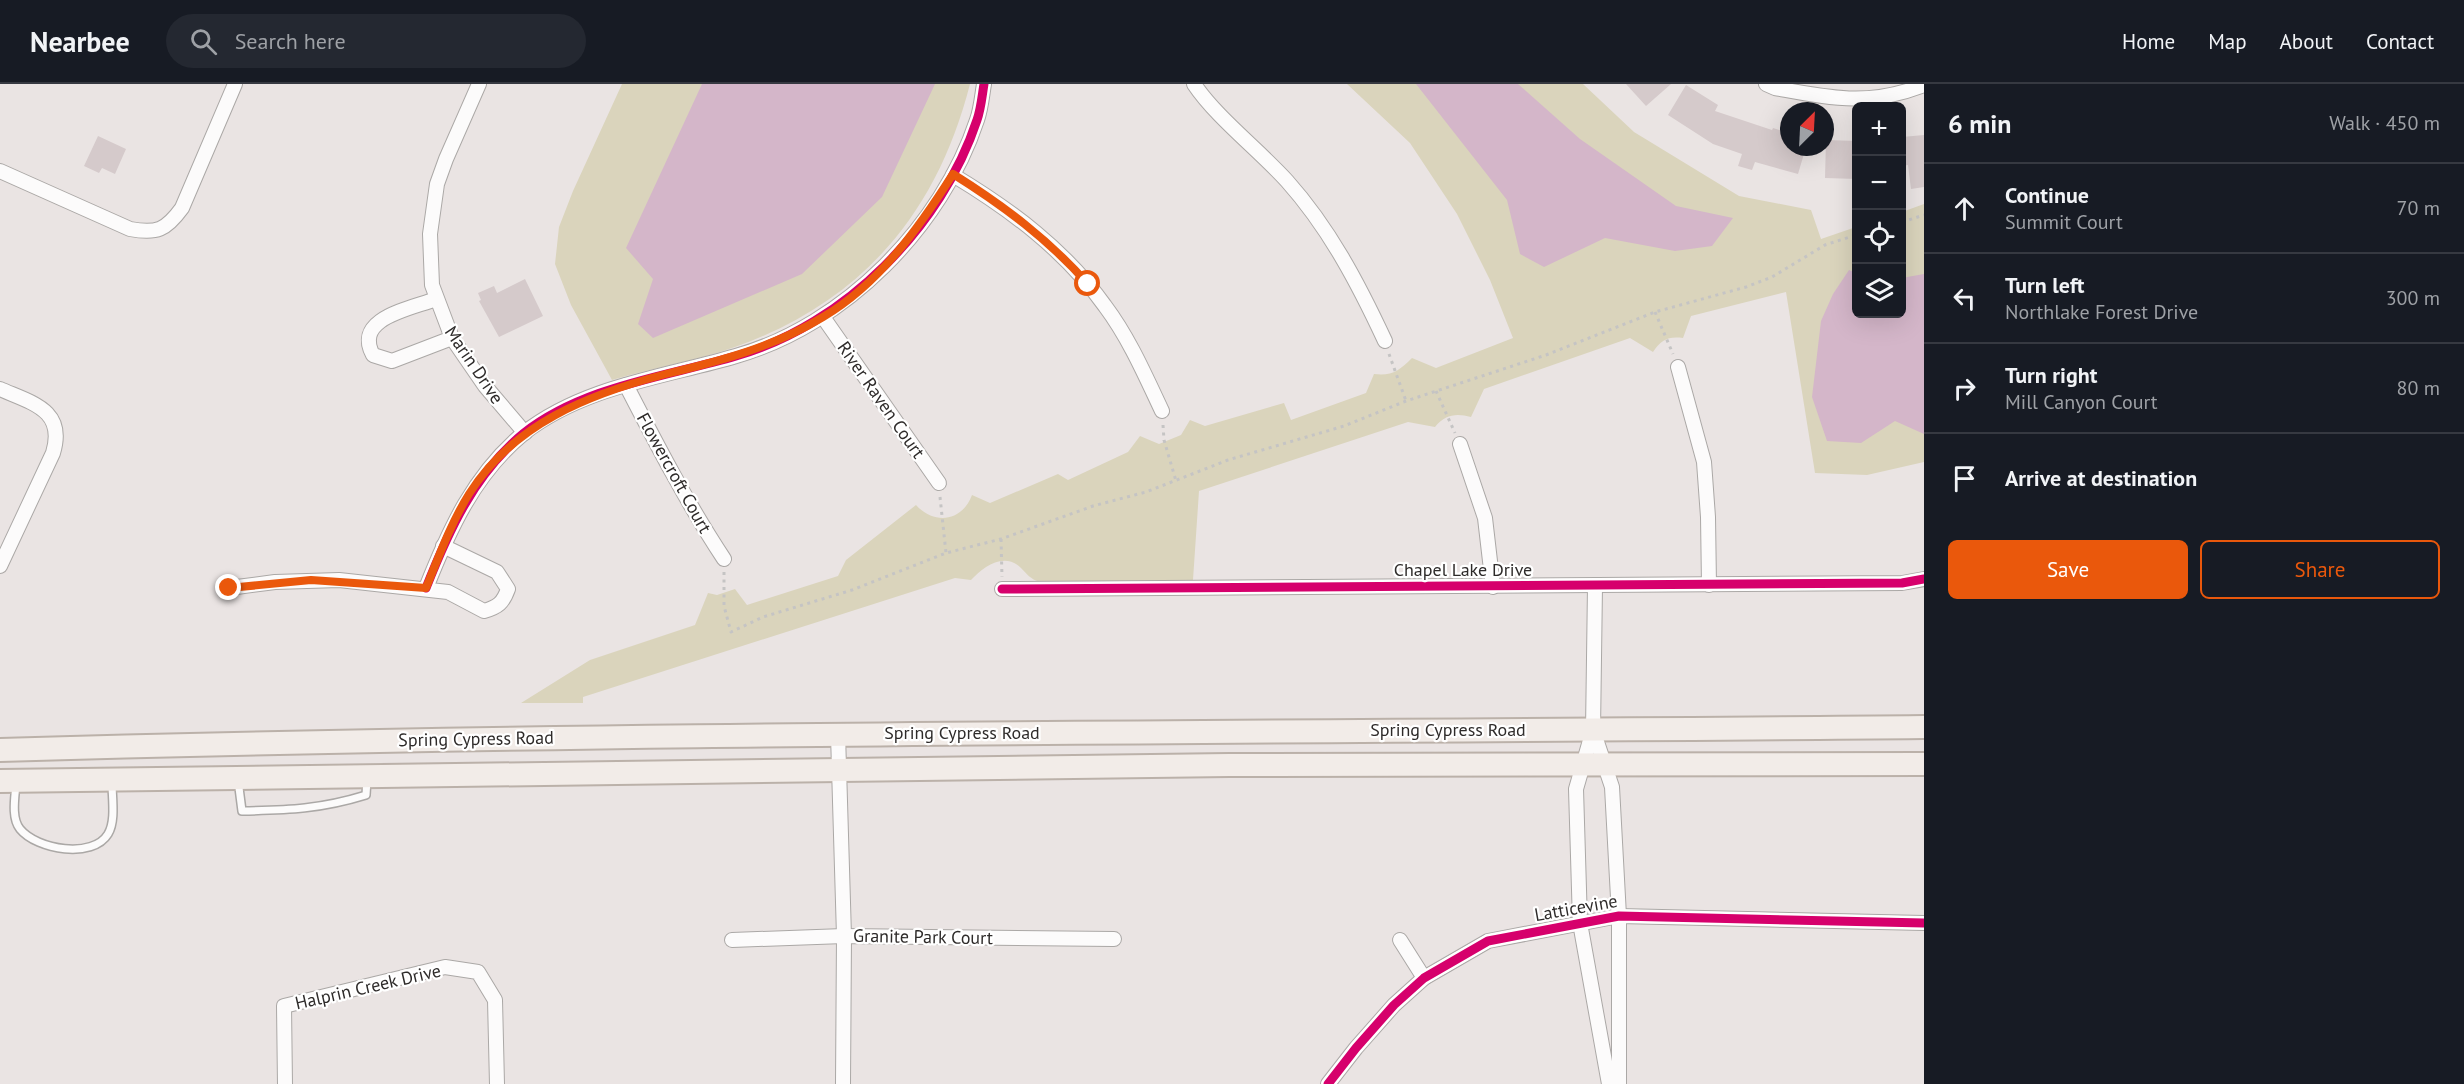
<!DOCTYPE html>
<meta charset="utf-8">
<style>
:root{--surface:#171b24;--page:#242831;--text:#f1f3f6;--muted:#9ea1a6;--line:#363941;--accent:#ea580c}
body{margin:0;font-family:"PT Sans",sans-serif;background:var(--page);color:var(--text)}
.controls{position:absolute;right:18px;top:18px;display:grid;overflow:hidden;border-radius:9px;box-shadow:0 6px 24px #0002}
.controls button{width:54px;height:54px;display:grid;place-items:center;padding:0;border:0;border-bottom:2px solid var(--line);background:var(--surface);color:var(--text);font:30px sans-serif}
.compass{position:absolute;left:1780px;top:18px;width:54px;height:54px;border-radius:50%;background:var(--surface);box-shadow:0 6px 24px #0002;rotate:24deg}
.stop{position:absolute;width:18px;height:18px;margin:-14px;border:4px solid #ea580c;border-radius:50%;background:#fff}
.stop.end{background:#ea580c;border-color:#fff;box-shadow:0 2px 6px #0008}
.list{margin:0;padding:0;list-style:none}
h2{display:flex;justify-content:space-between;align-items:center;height:78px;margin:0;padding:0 24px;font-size:26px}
h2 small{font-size:20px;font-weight:400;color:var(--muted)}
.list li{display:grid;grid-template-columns:39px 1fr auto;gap:18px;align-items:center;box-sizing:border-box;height:90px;padding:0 24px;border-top:2px solid var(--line)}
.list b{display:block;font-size:22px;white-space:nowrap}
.list p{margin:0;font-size:20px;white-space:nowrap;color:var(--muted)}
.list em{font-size:20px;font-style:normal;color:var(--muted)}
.actions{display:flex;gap:12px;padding:18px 24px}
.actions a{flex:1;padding:14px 0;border:2px solid var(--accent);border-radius:9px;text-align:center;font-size:21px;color:var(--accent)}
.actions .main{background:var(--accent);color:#fff}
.icon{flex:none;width:33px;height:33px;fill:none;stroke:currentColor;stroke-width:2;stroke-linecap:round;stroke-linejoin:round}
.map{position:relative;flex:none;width:1924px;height:1000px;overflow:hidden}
header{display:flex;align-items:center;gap:36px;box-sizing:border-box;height:84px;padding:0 30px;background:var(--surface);border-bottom:2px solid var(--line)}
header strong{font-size:28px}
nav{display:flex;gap:33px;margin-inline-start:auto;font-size:21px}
.search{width:420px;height:54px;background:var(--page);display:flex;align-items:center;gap:15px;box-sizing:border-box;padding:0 21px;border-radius:33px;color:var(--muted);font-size:22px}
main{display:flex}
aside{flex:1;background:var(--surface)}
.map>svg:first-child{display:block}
.green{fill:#dad4bc}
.water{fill:#d4b6c9}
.building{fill:#d5cacb}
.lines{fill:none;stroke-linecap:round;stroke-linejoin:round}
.service-casing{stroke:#aba8a6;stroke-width:10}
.minor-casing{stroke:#aba8a6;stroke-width:16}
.primary-casing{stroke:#bbb1a9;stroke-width:26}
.path{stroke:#c5c4c4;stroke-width:3;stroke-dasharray:3 4.5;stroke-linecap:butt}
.service{stroke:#fcfbfb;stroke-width:7}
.minor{stroke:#fcfbfb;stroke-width:14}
.primary{stroke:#f2ece8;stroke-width:22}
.cycleway-casing{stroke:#fff;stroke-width:13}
.cycleway{stroke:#d6006c;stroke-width:9}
.route{stroke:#ea580c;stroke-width:8}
.labels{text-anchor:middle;stroke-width:4.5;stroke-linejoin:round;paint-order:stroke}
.street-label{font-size:18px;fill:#2e2b2a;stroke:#fff}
</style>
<header>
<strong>Nearbee</strong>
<div class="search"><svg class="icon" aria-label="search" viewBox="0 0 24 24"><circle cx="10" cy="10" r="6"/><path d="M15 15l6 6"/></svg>Search here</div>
<nav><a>Home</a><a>Map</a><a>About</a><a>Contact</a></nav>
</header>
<main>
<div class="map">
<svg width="1924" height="1000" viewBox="0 0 1924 1000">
<rect width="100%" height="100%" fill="#eae4e3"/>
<g class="green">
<path d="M 622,0 L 970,0 C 937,129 862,218 735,263 C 695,277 652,284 612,296 L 571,221 L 555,180 L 559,143 L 573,107 Z"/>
<path d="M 1347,0 L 1583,0 L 1634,48 L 1739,112 L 1811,126 L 1821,155 L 1856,143 L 1856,230 L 1902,230 L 1902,128 L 1924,120 L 1924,378 L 1867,391 L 1815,389 L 1786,208 L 1691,232 L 1683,254 C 1668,252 1661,256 1653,268 L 1630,254 L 1484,305 L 1471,333 C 1457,329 1445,330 1435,343 L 1408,338 L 1199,407 L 1193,496 L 1040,498 C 1030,495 1027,490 1021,484 C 1004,467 983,483 971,496 L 955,494 L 583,613 L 583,619 L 521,619 L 590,576 L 695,541 L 708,509 L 717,511 L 735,505 L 747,521 L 838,492 L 846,476 L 916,421 C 934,441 962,438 972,411 L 990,419 L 1058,390 L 1068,396 L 1128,368 L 1140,352 L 1159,360 L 1181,351 L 1190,336 L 1205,342 L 1284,319 L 1291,336 L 1366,309 L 1374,290 C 1392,292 1399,287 1412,274 L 1436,284 L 1513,254 L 1490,196 L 1457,130 L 1410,59 Z"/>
</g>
<g class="water">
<polygon points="702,0 935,0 882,113 802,190 653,254 638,240 653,195 626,164"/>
<polygon points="1416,0 1518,0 1580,55 1676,122 1733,134 1712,162 1675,167 1605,154 1544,183 1520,170 1507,116"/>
<polygon points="1849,186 1856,189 1856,230 1902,230 1902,194 1924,190 1924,350 1895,337 1861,359 1827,357 1812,313 1821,237 1833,210"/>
</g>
<g class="building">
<polygon points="1626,0 1671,0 1646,22"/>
<polygon points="1686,1 1718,21 1715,27 1772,46 1773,44 1789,49 1789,63 1806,63 1798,90 1755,78 1752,86 1738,82 1742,70 1713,60 1668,31"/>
<polygon points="1924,51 1924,103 1911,105 1908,81 1902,82 1902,53"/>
<polygon points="98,52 126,65 115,90 102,84 99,89 84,82"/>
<polygon points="1826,56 1857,57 1857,95 1825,94"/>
<polygon points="525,195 543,232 499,253 479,217 481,216 478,209 494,202 497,209"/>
</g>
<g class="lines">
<g class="service-casing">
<g id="service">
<path d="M 238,696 L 242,727 C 289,726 321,725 366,711 L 367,695"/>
<path d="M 16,700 C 15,713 11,734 20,745 C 37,766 93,775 108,750 C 116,737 112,714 112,699"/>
</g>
</g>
<g class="minor-casing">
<g id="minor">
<polyline points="479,0 446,75 437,100 430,150 432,201 452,254 485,302 525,349"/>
<path d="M 1194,0 C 1216,33 1259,66 1287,97 C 1329,144 1358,199 1385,257"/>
<path d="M 1766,0 L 1775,4 C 1831,14 1869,23 1924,1"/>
<path d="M 0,87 L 130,145 C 157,150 166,146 182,124 L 235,0"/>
<path d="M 953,91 C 1011,126 1065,166 1105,222 C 1129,254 1145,291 1162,327"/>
<path d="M 436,215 C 410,225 353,234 373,271 L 392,277 L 452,254"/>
<polyline points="823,233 939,399"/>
<polyline points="1678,283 1704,378 1708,433 1709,501"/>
<path d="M 626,301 C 657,361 687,419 724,475"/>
<path d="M 0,305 C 32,319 66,326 53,369 L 0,482"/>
<polyline points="1460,360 1485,434 1493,503"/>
<polyline points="1595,502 1593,646 1576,705 1580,839 1609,1000"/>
<path d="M 229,504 L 275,498 L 339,496 L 448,508 L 484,527 C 498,523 503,519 508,505 L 497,488 L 443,462"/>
<path d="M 426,504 C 449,446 474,390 524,349 C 584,302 665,293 736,272 C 845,241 942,142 977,36 C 981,25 982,12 984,0"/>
<polyline points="1002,505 1902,499 1924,495"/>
<polyline points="1593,646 1612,703 1619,832 1619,1000"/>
<polyline points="838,650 844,852 843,1000"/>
<polyline points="732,856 844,852 1114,855"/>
<polyline points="1400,856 1424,894"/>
<polyline points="285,1000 284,922 445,883 478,888 495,916 497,1000"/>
<polyline points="1328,1000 1356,964 1394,921 1424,894 1488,857 1619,832 1924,839"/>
</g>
</g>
<g class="primary-casing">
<g id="primary">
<path d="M 0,666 C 641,647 1283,649 1924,643"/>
<polyline points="0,697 1229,681 1924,680"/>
</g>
</g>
<g class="path">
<polyline points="1902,138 1924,131"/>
<polyline points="1655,228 1673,270"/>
<polyline points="1389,270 1406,317"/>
<polyline points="1436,307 1455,349"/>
<polyline points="1163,341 1164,356 1176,397"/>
<polyline points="940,413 946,469"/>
<polyline points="1001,455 1002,493"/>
<polyline points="724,488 724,522 731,548 763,533 852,506 946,469 1001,455 1093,422 1146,408 1228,376 1344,342 1406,317 1546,271 1655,228 1746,203 1772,193 1825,161 1856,151"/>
</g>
<use href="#service" class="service"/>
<use href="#minor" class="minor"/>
<use href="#primary" class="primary"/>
<g class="cycleway-casing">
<g id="cycleway">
<path d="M 426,504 C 449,446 474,390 524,349 C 584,302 665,293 736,272 C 845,241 942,142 977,36 C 981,25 982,12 984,0"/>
<polyline points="1002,505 1902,499 1924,495"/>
<polyline points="1328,1000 1356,964 1394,921 1424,894 1488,857 1619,832 1924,839"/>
</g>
</g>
<use href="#cycleway" class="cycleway"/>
</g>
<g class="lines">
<path class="route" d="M 229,504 L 311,496 L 426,504 C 439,472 451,439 469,410 C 513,340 589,310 666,290 C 720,277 774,263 823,233 C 879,200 919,144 953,90 C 1004,122 1048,155 1088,200"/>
</g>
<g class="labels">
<g class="street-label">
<text transform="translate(474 281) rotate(56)" y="6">Marin Drive</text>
<text transform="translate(881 316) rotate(55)" y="6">River Raven Court</text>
<text transform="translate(674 389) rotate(61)" y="6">Flowercroft Court</text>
<text x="1463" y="492">Chapel Lake Drive</text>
<text x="1448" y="652">Spring Cypress Road</text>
<text x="962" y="655">Spring Cypress Road</text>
<text transform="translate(476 655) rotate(-1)" y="6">Spring Cypress Road</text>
<text transform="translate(1576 824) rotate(-10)" y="6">Latticevine</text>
<text transform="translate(923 853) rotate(1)" y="6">Granite Park Court</text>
<text transform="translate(368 903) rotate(-13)" y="6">Halprin Creek Drive</text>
</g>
</g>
</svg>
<div class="controls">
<button>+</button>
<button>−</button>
<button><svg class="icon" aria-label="locate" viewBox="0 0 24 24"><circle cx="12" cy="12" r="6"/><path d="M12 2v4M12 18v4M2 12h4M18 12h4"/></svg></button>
<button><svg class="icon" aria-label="layers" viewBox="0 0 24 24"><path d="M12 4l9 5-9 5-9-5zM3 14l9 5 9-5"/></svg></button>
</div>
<svg class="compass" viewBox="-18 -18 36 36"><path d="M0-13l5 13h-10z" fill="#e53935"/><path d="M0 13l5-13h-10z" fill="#9ea1a6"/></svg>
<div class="stop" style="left:1088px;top:200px"></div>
<div class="stop end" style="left:229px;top:504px"></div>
</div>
<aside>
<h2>6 min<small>Walk · 450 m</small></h2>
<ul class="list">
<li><svg class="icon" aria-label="ahead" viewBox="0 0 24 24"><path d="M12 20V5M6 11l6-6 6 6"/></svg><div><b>Continue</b><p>Summit Court</p></div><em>70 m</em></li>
<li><svg class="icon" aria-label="left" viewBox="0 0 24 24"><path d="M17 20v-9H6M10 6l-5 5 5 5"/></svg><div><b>Turn left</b><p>Northlake Forest Drive</p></div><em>300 m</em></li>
<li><svg class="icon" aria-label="right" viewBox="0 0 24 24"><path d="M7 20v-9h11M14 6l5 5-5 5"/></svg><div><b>Turn right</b><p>Mill Canyon Court</p></div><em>80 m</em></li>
<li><svg class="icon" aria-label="arrive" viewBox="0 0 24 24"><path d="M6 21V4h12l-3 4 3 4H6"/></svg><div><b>Arrive at destination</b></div></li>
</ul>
<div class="actions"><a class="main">Save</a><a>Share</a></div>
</aside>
</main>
